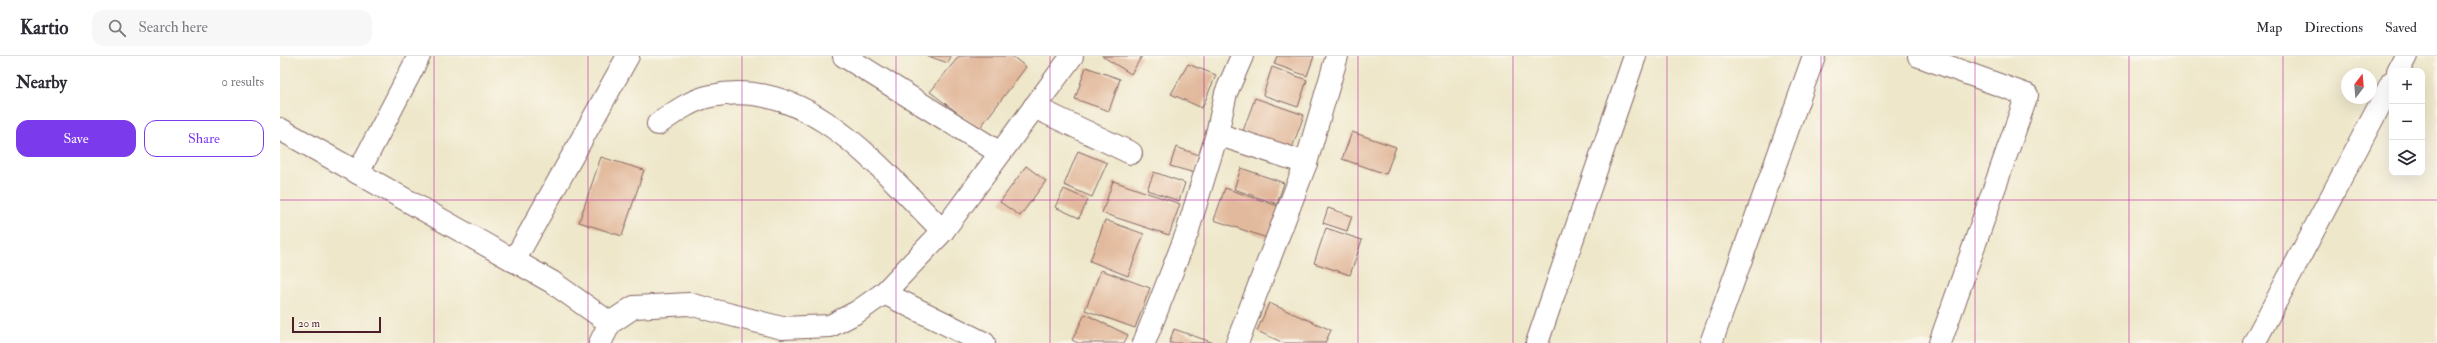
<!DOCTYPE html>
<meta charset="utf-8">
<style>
:root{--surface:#fff;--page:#f7f7f7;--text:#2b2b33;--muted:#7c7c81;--line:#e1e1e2;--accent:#7c3aed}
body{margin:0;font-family:"IM FELL Double Pica",serif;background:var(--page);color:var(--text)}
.controls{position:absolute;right:12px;top:12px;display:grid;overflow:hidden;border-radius:8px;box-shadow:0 4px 16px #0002}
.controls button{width:36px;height:36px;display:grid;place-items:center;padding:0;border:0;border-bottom:1px solid var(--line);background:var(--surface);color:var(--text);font:20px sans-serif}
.compass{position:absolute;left:2061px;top:12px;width:36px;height:36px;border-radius:50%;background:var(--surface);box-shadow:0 4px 16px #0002;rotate:16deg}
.scale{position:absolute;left:12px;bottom:10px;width:89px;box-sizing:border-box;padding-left:4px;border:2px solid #4a1f2b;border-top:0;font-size:11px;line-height:14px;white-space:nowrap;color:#4a1f2b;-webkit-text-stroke:3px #fbf7ec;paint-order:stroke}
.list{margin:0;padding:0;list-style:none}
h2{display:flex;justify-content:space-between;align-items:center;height:52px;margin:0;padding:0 16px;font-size:17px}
h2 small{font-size:13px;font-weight:400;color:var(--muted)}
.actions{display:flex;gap:8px;padding:12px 16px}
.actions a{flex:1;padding:9px 0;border:1px solid var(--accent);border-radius:12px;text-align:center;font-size:14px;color:var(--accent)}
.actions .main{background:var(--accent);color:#fff}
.icon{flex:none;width:22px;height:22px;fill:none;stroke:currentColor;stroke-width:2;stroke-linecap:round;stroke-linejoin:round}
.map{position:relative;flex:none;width:2157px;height:287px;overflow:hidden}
header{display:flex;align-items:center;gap:24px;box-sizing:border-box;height:56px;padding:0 20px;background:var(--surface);border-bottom:1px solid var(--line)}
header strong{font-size:19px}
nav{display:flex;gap:22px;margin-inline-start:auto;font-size:14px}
.search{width:280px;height:36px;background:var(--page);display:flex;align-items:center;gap:10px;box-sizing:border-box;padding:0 14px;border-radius:12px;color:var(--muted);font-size:15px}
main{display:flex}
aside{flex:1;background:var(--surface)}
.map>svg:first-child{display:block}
.building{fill:#e2b99c}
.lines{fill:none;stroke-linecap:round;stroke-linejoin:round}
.minor-casing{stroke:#836563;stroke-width:24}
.tertiary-casing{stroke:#836563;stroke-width:24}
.minor{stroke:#fff;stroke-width:22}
.tertiary{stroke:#fff;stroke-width:22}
.grid{fill:none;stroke:#b5179e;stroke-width:1;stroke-opacity:0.55}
</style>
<header>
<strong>Kartio</strong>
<div class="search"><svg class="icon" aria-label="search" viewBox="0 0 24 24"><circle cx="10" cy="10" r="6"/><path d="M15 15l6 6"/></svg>Search here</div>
<nav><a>Map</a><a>Directions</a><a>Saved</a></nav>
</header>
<main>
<aside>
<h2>Nearby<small>0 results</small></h2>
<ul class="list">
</ul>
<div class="actions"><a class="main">Save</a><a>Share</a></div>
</aside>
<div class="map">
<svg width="2157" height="287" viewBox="0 0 2157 287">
<rect width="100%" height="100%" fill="#fbf7ec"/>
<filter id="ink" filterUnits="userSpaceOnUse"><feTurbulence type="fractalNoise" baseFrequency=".025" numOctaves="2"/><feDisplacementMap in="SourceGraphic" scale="8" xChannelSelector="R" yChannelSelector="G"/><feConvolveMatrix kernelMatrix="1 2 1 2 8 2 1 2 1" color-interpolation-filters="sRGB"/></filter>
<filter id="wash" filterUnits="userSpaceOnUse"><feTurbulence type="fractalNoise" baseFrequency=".012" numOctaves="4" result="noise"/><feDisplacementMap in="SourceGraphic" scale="16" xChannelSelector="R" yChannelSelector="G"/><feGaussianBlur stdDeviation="0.9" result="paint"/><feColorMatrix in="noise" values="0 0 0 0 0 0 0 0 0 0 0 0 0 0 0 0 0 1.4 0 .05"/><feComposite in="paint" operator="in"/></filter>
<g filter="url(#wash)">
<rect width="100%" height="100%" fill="#eee7ca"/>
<g id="blocks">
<g class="building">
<polygon points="648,0 671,0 668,7"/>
<polygon points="679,0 732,0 746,11 699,73 650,36"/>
<polygon points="822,0 862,0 851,18"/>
<polygon points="997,0 1034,0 1027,20 994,8"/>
<polygon points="908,8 936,19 922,52 891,38"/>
<polygon points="806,11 840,23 829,55 795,43"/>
<polygon points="992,11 1027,24 1018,51 983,39"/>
<polygon points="975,42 1024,59 1012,92 963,75"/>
<polygon points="1072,76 1116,91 1106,118 1062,103"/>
<polygon points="896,91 919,99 915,117 890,110"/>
<polygon points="798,95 827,107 812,141 784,129"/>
<polygon points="321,101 364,114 342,180 299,166"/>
<polygon points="746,110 766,125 740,160 720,146"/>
<polygon points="961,112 1004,127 997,148 954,133"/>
<polygon points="874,116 905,127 899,145 867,134"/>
<polygon points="833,125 900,148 889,179 822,157"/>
<polygon points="945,132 1004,152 993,184 934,164"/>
<polygon points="784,133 808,144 799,162 775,151"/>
<polygon points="1048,152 1072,160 1067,175 1043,167"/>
<polygon points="825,164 864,178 848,220 810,205"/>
<polygon points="1046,172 1082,184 1070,219 1034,207"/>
<polygon points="821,214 870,232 855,272 805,254"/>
<polygon points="989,247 1051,274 1045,287 1004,287 977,275"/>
<polygon points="805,258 848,279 844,287 798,287 792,284"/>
<polygon points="894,273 934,287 889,287"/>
</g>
</g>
</g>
<g filter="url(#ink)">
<use href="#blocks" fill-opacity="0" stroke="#836563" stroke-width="1"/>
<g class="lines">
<g class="minor-casing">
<g id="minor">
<polyline points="564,0 720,97"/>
<polyline points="1639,0 1747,39 1660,287"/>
<polyline points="2118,15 2126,0"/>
<polyline points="754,51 851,97"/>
<path d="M 378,68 C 395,56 411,44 431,40 C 529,19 602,115 663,175"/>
<polyline points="0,73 272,226 330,267"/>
<polyline points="937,78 1026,107"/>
<polyline points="78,117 139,0"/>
<polyline points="234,205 348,0"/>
<polyline points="604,237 704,287"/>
<polyline points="864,287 907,177 937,78 946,37 962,0"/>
<polyline points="957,287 1026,107 1057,0"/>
<polyline points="1257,287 1355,0"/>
<polyline points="1431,287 1534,0"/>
<polyline points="1974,287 2112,26"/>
</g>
</g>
<g class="tertiary-casing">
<polyline id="tertiary" points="320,287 330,267 354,251 409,248 502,272 550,270 577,256 604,237 663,175 792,0"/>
</g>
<use href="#minor" class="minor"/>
<use href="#tertiary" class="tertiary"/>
</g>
</g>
<path class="grid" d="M 154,0 L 154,287M 308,0 L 308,287M 462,0 L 462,287M 616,0 L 616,287M 770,0 L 770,287M 924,0 L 924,287M 1078,0 L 1078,287M 1233,0 L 1233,287M 1387,0 L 1387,287M 1541,0 L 1541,287M 1695,0 L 1695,287M 1849,0 L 1849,287M 2003,0 L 2003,287M 0,144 L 2157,144"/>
</svg>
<div class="controls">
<button>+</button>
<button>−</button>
<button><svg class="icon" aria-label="layers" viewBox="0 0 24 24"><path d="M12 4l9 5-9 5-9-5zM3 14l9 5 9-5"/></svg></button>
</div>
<svg class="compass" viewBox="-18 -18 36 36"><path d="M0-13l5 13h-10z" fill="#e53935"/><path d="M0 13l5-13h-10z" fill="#7c7c81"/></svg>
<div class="scale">20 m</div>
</div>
</main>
